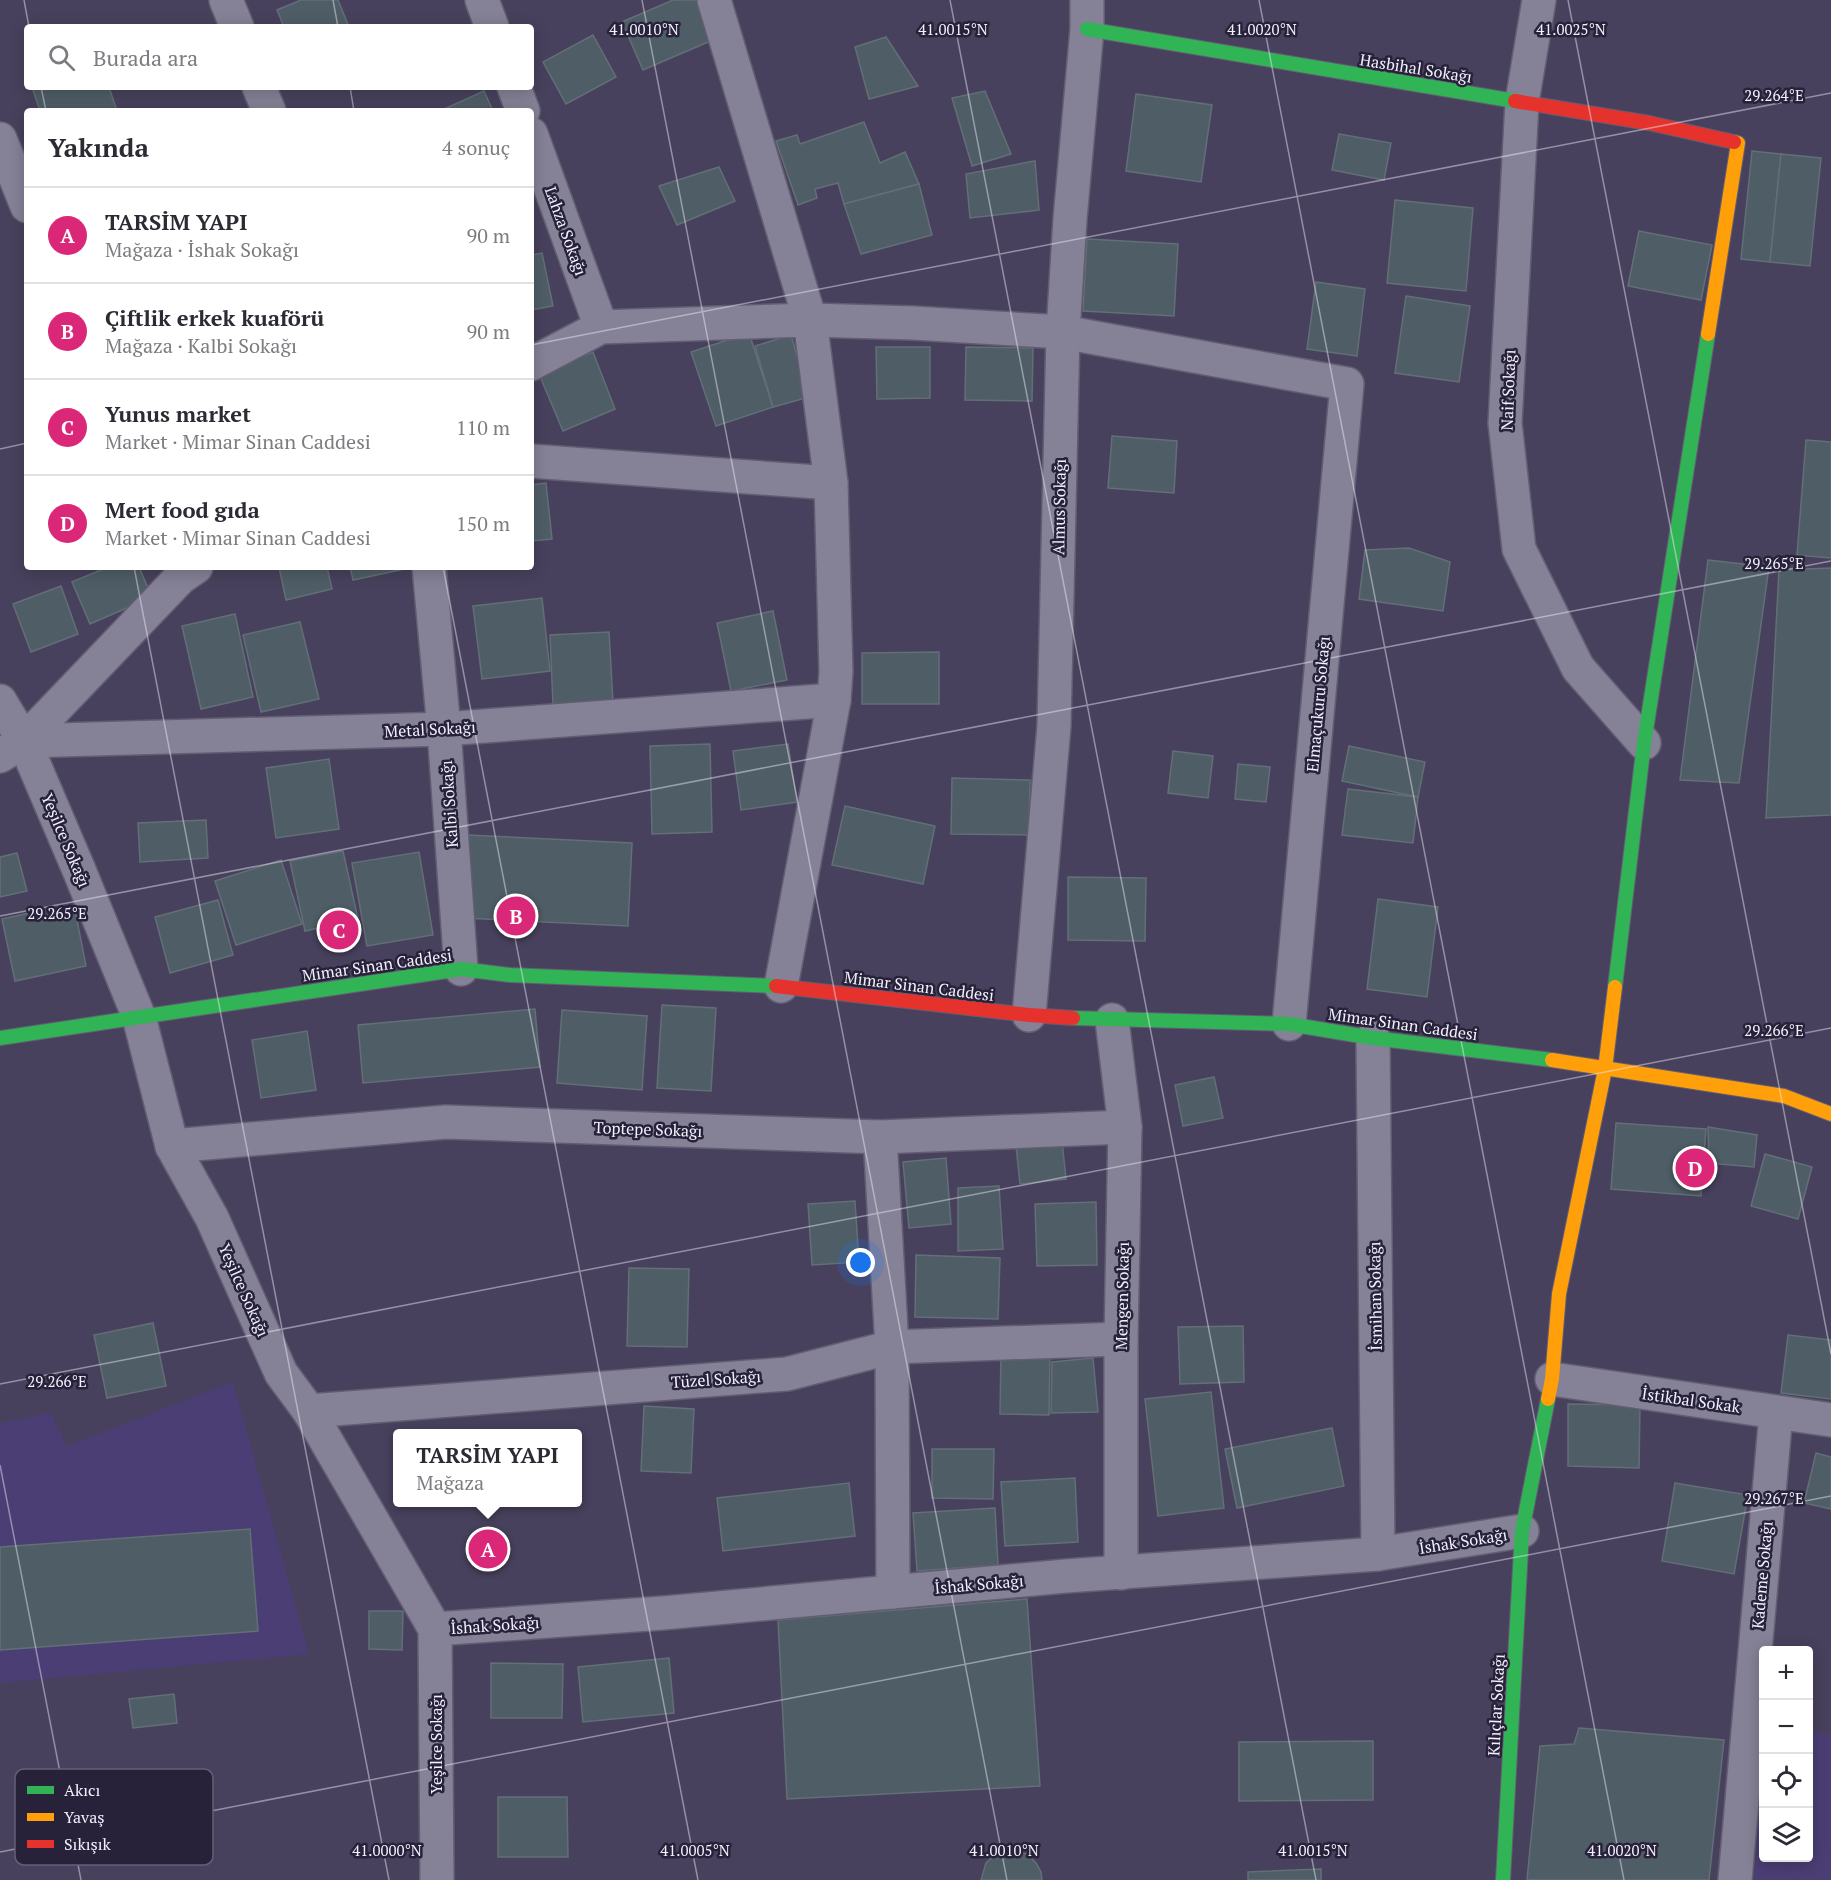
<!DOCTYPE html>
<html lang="tr">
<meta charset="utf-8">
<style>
:root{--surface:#fff;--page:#f7f7f7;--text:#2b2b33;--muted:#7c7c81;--line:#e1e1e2;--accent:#db2777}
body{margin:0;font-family:"PT Serif",serif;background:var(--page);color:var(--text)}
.controls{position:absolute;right:18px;bottom:18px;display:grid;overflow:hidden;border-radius:6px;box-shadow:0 3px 15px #0003}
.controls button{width:54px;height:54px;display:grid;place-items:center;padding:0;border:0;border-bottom:2px solid var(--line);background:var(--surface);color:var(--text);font:30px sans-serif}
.you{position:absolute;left:861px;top:1263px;width:21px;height:21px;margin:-15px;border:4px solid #fff;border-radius:50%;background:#1a73e8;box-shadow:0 0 0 9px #1a73e833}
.badge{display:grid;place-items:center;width:39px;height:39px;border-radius:50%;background:var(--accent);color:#fff;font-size:20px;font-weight:700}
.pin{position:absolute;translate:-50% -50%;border:3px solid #fff;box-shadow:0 2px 6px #0006}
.popup{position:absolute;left:393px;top:1429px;width:189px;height:78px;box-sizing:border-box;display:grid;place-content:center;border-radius:6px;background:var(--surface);filter:drop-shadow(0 2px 4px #0005);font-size:20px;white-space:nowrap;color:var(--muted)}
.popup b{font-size:22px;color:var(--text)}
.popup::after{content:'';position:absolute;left:50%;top:100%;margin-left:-12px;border:12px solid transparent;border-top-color:var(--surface)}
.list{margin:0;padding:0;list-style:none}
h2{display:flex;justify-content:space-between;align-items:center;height:78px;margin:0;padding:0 24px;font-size:26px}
h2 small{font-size:20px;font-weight:400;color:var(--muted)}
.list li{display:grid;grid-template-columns:39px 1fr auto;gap:18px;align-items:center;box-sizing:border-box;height:96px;padding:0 24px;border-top:2px solid var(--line)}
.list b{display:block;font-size:22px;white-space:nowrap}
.list p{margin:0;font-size:20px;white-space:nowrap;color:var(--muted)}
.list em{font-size:20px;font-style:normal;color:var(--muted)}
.icon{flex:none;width:33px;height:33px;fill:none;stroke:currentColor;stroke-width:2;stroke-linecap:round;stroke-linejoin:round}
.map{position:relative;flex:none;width:1831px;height:1880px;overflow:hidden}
.search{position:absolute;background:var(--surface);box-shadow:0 3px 15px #0003;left:24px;top:24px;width:510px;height:66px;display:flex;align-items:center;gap:15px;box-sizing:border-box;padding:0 21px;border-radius:6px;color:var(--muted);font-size:22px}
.panel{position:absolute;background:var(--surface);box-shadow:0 3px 15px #0003;left:24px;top:108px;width:510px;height:462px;border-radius:6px}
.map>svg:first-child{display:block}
.built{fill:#4b3e74}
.building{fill:#4f5d66;stroke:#626f77;stroke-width:1.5}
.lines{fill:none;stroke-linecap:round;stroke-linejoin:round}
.street-casing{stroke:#635d72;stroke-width:36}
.fast-casing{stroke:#635d72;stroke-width:16}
.slow-casing{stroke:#635d72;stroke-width:16}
.jam-casing{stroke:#635d72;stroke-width:16}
.street{stroke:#858196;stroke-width:33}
.fast{stroke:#30b455;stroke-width:14}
.slow{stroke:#ff9f0a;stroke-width:14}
.jam{stroke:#e5322d;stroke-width:14}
.ticks{fill:none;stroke:#f2f0fd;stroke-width:1.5;stroke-opacity:0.45}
.labels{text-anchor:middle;stroke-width:5;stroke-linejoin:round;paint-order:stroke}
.street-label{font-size:16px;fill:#f2f0fd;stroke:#272239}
.key{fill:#272239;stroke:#646074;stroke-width:1.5}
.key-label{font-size:16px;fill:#f2f0fd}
.ticks-label{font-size:15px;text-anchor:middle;fill:#f2f0fd;stroke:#272239;stroke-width:5;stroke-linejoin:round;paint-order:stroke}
</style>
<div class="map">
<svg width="1831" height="1880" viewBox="0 0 1831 1880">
<rect width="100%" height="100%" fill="#48415d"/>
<g class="built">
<polygon points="233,1382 309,1654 0,1683 0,1423 51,1413 67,1446"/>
<polygon points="1809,1732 1831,1735 1831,1880 1754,1880 1763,1749 1764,1858 1808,1858"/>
</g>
<g class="building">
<polygon points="301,0 338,0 349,27 284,27 277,10"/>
<polygon points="673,0 706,0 722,36 643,70 622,22"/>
<polygon points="593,35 616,77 566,104 543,62"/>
<polygon points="886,37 918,86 869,99 855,47"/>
<polygon points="32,87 109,87 117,111 40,111"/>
<polygon points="484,91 493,111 440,111"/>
<polygon points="985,91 1011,154 972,166 952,98"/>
<polygon points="1136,94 1212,105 1201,182 1126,171"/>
<polygon points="864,122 880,163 905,152 919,184 844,204 838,183 815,189 817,198 798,205 776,141 797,135 800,144"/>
<polygon points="1339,134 1391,143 1384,180 1332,170"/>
<polygon points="1752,151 1781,154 1770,262 1741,259"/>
<polygon points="1781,154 1821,158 1810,266 1770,262"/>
<polygon points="1035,161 1039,210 970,218 966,174"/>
<polygon points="719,167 735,201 677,225 659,186"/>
<polygon points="919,184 932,235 861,254 844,204"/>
<polygon points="1395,200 1473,208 1466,291 1387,283"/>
<polygon points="1639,231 1712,245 1701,300 1628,286"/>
<polygon points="1087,239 1178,244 1174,316 1083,311"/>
<polygon points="542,253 553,306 531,310 531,255"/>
<polygon points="1316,282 1365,289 1357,356 1307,349"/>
<polygon points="1406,296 1470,306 1459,382 1395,373"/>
<polygon points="749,333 773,407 716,426 691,352"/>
<polygon points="791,335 809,397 773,407 755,346"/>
<polygon points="876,347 930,347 930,398 877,399"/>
<polygon points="966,347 1033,348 1032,401 965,400"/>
<polygon points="593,352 615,409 563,431 539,374"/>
<polygon points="1112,436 1177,441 1174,493 1108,488"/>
<polygon points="1806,440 1831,442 1831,558 1797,555"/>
<polygon points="546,483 552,539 531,541 531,485"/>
<polygon points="1409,548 1450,562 1443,611 1359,599 1365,550"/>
<polygon points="1708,560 1769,567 1739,783 1680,780"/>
<polygon points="108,567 139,567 152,597 90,624 72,582"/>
<polygon points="279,567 327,567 332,589 286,600"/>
<polygon points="350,567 414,567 353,580"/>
<polygon points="1831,568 1831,815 1766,818 1779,570"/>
<polygon points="61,586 78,634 31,652 13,604"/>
<polygon points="542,598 550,671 482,679 473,606"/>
<polygon points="773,611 787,680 731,691 717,623"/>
<polygon points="235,614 253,697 201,709 182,626"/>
<polygon points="300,622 319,699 261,712 243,635"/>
<polygon points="609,632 613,702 553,705 550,635"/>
<polygon points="939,652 939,704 862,704 862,653"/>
<polygon points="710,744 712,832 652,834 650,746"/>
<polygon points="788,744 797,802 741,810 733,751"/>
<polygon points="1349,746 1425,762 1418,797 1342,781"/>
<polygon points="1173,751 1213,756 1208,798 1168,793"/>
<polygon points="329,759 339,829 276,838 266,768"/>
<polygon points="1238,764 1270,767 1266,802 1235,799"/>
<polygon points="952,778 1030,780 1029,835 951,834"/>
<polygon points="1348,789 1418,797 1413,843 1342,835"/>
<polygon points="845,806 935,826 923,884 832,865"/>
<polygon points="206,820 208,858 140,862 138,823"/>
<polygon points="468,835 632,843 628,926 464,918"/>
<polygon points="343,851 358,919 305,931 290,861"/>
<polygon points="419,852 433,935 367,946 352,863"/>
<polygon points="17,853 27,891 0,897 0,857"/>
<polygon points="281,860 302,924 236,945 215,881"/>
<polygon points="1068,877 1146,878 1145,941 1068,940"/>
<polygon points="1378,899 1438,907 1427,997 1367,989"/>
<polygon points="218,900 233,955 170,973 155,917"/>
<polygon points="43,910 45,916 75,910 86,966 15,981 2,919"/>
<polygon points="662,1005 716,1008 711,1091 657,1088"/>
<polygon points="535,1009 540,1067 363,1083 358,1025"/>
<polygon points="562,1010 647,1016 642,1090 557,1083"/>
<polygon points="307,1031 316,1090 261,1098 252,1040"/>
<polygon points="1214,1077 1223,1118 1183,1126 1175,1085"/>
<polygon points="1616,1123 1706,1129 1701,1196 1611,1189"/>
<polygon points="1708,1127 1757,1135 1754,1167 1709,1163"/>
<polygon points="1062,1141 1066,1179 1020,1184 1016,1146"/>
<polygon points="1765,1154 1812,1167 1798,1219 1751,1206"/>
<polygon points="946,1158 951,1224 909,1228 903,1162"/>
<polygon points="999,1186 1003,1249 958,1251 958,1188"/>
<polygon points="855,1201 859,1262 812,1265 808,1204"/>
<polygon points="1096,1202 1097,1265 1037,1266 1035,1204"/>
<polygon points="916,1255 1000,1258 998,1319 915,1317"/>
<polygon points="629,1268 689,1269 687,1347 627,1346"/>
<polygon points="153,1323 166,1386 107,1398 94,1335"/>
<polygon points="1243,1326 1244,1382 1180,1384 1178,1327"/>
<polygon points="1788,1335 1831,1340 1831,1399 1781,1393"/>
<polygon points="1001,1353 1050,1353 1049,1415 1000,1414"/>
<polygon points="1093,1358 1098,1412 1051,1413 1052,1362"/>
<polygon points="1211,1392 1224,1508 1158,1516 1145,1399"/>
<polygon points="1568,1404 1640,1405 1639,1468 1568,1466"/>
<polygon points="644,1406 694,1409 691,1473 641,1471"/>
<polygon points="1332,1428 1344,1486 1237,1508 1225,1449"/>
<polygon points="932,1449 994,1449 993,1499 932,1498"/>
<polygon points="1816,1453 1831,1457 1831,1509 1804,1503"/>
<polygon points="1075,1478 1078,1542 1005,1546 1001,1482"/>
<polygon points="849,1483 855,1536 723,1551 717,1498"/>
<polygon points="1675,1483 1748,1495 1734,1574 1662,1561"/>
<polygon points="995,1508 998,1565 917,1571 913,1513"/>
<polygon points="250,1529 258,1631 0,1650 0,1547"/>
<polygon points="1027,1599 1040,1786 787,1799 778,1620"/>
<polygon points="369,1611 403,1611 402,1650 369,1649"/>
<polygon points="669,1658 674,1713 583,1722 578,1667"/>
<polygon points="491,1663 563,1664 562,1718 491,1718"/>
<polygon points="174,1694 177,1723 133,1728 129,1699"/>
<polygon points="1579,1728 1724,1740 1709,1880 1527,1880 1540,1746 1574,1744"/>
<polygon points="1373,1741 1373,1800 1239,1801 1239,1742"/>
<polygon points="498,1797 567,1797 568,1857 498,1857"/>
<polygon points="1007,1851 1018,1851 1028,1855 1036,1863 1041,1872 1042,1880 981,1880 986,1863 996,1854"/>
<polygon points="1321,1869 1321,1880 1248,1880 1248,1872"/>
</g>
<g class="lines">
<g class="street-casing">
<g id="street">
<polyline points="226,0 237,27"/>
<polyline points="482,0 492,27"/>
<polyline points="714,0 810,320 831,483 836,672 834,700 781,986"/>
<polyline points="1539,0 1522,102 1505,423 1519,549 1578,668 1644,743"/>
<polyline points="259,87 269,111"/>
<polyline points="514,87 523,111"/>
<polyline points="531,134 601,327"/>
<polyline points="0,139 27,206"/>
<polyline points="531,364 601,327 810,320 913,323 1063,332 1347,384 1289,1024"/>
<polyline points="531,461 831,483"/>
<polyline points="429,567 444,729 461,969"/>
<polyline points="0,701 24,741 79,870 139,1017 172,1146 212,1218 281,1373 309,1411 435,1629 437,1880"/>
<polyline points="24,741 444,729 834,700"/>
<polyline points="0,756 24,741 180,578 196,567"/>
<polyline points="1029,1015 1054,726 1063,332 1070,219 1087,29 1087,0"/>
<polyline points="1112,1020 1125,1127 1121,1339 1121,1573"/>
<polyline points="1373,1038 1378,1554"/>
<polyline points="880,1137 892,1347 893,1592"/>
<polyline points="172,1146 446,1122 880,1137 1125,1127"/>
<polyline points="1552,1379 1831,1420"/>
<polyline points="309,1411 787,1374 892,1347 1121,1339"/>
<polyline points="435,1629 663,1613 1066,1576 1378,1554 1522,1531"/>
<polyline points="1735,1880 1776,1413"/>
</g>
</g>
<g class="fast-casing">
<g id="fast">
<polyline points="1087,29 1515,101"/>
<polyline points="1615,987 1644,743 1708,334"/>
<polyline points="1073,1018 1289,1024 1373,1038 1552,1060"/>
<polyline points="0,1038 461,969 510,975 776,986"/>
<polyline points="1503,1880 1522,1531 1548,1399"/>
</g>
</g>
<g class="slow-casing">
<g id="slow">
<polyline points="1708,334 1738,143 1734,142"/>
<polyline points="1552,1060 1784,1096 1831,1114"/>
<polyline points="1548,1399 1552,1379 1559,1294 1605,1069 1615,987"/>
</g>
</g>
<g class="jam-casing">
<g id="jam">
<polyline points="1515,101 1649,123 1734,142"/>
<polyline points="776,986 1029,1015 1073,1018"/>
</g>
</g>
<use href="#street" class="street"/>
<use href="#fast" class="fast"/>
<use href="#slow" class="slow"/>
<use href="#jam" class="jam"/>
</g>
<path class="ticks" d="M 24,0 L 29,27M 333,0 L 338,27M 642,0 L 1007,1880M 950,0 L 1316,1880M 1259,0 L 1624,1880M 1568,0 L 1831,1354M 41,87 L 46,111M 350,87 L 354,111M 531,345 L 1831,93M 0,449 L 27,443M 134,567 L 389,1880M 443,567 L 698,1880M 0,916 L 1831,561M 0,1384 L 1831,1028M 0,1465 L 81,1880M 0,1852 L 1831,1496"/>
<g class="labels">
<g class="street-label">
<text transform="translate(1416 68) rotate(9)" y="6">Hasbihal Sokağı</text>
<text transform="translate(566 231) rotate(70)" y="6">Lahza Sokağı</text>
<text transform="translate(1508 390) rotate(-88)" y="6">Naif Sokağı</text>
<text transform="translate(1059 507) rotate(-89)" y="6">Almus Sokağı</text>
<text transform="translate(1318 704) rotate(-85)" y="6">Elmaçukuru Sokağı</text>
<text transform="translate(430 729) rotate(-3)" y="6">Metal Sokağı</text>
<text transform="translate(449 804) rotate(-94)" y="6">Kalbi Sokağı</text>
<text transform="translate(66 840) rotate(67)" y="6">Yeşilce Sokağı</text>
<text transform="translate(377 965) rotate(-8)" y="6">Mimar Sinan Caddesi</text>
<text transform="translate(919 986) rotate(7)" y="6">Mimar Sinan Caddesi</text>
<text transform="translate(1403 1024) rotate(8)" y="6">Mimar Sinan Caddesi</text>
<text transform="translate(648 1129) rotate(2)" y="6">Toptepe Sokağı</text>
<text transform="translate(244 1290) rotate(66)" y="6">Yeşilce Sokağı</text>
<text transform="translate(1122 1296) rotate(-89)" y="6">Mengen Sokağı</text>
<text transform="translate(1375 1296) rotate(-91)" y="6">İsmihan Sokağı</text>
<text transform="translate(716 1379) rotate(-4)" y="6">Tüzel Sokağı</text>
<text transform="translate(1691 1400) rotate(8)" y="6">İstikbal Sokak</text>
<text transform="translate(1463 1541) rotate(-9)" y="6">İshak Sokağı</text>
<text transform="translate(1762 1575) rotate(-85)" y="6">Kademe Sokağı</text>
<text transform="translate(979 1584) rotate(-5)" y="6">İshak Sokağı</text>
<text transform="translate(495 1625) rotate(-4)" y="6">İshak Sokağı</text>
<text transform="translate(1496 1705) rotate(-87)" y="6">Kılıçlar Sokağı</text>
<text transform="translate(436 1744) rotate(-90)" y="6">Yeşilce Sokağı</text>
</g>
</g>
<rect x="15" y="1769" width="198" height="96" rx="9" class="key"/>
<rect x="27" y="1786" width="27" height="8" fill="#30b455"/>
<rect x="27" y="1813" width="27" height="8" fill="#ff9f0a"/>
<rect x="27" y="1840" width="27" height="8" fill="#e5322d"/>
<g class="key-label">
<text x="64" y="1796">Akıcı</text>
<text x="64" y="1823">Yavaş</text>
<text x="64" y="1850">Sıkışık</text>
</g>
<g class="ticks-label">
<text x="644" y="35">41.0010°N</text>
<text x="953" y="35">41.0015°N</text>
<text x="1262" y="35">41.0020°N</text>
<text x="1571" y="35">41.0025°N</text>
<text x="1774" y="101">29.264°E</text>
<text x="1774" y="569">29.265°E</text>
<text x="57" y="919">29.265°E</text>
<text x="1774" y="1036">29.266°E</text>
<text x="57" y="1387">29.266°E</text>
<text x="1774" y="1504">29.267°E</text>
<text x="387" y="1856">41.0000°N</text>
<text x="695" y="1856">41.0005°N</text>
<text x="1004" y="1856">41.0010°N</text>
<text x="1313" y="1856">41.0015°N</text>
<text x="1622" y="1856">41.0020°N</text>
</g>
</svg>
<div class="controls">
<button>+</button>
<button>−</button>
<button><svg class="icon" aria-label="locate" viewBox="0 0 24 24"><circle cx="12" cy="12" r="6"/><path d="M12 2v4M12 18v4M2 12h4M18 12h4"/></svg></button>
<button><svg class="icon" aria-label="layers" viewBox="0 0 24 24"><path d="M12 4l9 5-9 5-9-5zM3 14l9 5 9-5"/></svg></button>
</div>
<div class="you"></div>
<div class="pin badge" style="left:488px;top:1549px">A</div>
<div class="popup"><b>TARSİM YAPI</b>Mağaza</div>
<div class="pin badge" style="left:516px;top:916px">B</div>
<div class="pin badge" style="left:339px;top:930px">C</div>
<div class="pin badge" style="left:1695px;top:1168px">D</div>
<div class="search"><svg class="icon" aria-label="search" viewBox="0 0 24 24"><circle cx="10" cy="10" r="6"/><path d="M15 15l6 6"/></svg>Burada ara</div>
<section class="panel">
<h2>Yakında<small>4 sonuç</small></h2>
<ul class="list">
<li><span class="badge">A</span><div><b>TARSİM YAPI</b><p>Mağaza · İshak Sokağı</p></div><em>90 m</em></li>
<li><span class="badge">B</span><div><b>Çiftlik erkek kuaförü</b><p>Mağaza · Kalbi Sokağı</p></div><em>90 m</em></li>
<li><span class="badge">C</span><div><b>Yunus market</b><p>Market · Mimar Sinan Caddesi</p></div><em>110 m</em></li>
<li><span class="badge">D</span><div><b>Mert food gıda</b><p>Market · Mimar Sinan Caddesi</p></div><em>150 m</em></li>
</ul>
</section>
</div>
